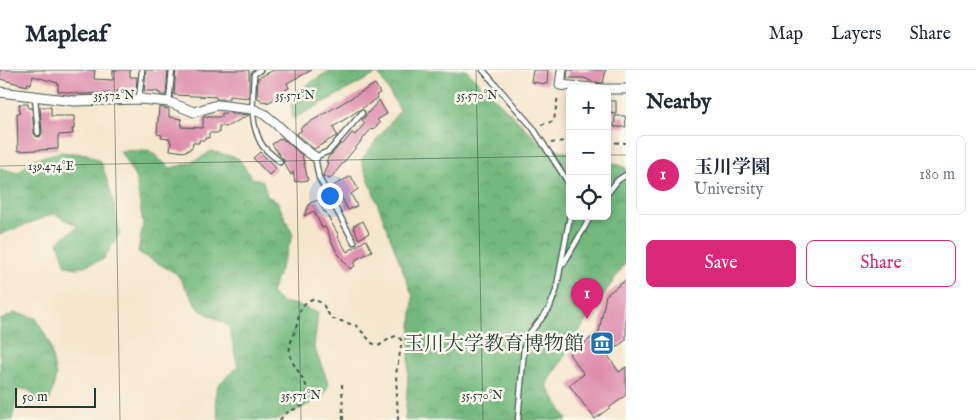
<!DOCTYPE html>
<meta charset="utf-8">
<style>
:root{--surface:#fff;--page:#f6f6f7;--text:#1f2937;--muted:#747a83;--line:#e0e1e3;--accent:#db2777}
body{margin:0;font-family:"IM FELL English","Noto Serif JP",serif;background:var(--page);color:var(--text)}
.controls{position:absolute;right:15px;top:15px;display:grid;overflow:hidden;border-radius:8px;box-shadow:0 2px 8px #0003}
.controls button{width:45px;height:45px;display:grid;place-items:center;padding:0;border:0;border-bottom:1px solid var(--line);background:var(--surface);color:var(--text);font:25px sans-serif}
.scale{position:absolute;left:15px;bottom:12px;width:81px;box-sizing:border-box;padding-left:5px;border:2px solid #1f3d34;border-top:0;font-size:14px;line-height:18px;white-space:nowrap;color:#1f3d34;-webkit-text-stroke:4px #fbf7ec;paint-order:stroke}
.you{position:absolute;left:329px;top:125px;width:18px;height:18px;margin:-12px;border:4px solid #fff;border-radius:50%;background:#1a73e8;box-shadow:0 0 0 8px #1a73e833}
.badge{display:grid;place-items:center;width:32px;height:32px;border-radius:50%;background:var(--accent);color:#fff;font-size:16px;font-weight:700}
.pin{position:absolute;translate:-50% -41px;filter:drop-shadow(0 1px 2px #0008)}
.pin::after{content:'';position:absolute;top:26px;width:18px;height:15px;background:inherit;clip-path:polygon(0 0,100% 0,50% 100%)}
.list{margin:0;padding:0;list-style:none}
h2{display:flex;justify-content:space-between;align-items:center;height:65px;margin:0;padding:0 20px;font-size:21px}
h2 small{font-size:16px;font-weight:400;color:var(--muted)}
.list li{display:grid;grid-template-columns:32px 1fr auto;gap:15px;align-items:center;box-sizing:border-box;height:80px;margin:0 10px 10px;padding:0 10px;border:1px solid var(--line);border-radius:8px}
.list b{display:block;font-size:19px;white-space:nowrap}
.list p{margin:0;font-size:16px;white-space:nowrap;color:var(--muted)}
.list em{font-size:16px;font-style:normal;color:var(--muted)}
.actions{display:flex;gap:10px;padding:15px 20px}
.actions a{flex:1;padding:11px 0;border:1px solid var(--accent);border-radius:8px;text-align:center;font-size:18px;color:var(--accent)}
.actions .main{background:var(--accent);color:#fff}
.icon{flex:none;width:28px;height:28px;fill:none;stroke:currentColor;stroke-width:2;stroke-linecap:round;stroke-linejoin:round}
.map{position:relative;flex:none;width:626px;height:350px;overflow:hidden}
header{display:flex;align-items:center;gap:30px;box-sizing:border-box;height:70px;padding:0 25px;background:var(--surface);border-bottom:1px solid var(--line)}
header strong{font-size:24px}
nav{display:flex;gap:28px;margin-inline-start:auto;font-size:18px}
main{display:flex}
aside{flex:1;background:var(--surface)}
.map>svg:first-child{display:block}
.forest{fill:url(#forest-crowns);stroke:#497b59}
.building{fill:#dd8aab}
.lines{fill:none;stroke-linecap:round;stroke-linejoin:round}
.service-casing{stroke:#3f564b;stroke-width:7}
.minor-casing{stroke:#3f564b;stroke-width:11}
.path{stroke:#3f564b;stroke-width:2;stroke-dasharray:4 4;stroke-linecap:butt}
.service{stroke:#fff;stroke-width:4.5}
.minor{stroke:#fff;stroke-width:9}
.ticks{fill:none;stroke:#1f3d34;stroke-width:1;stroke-opacity:0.45}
.labels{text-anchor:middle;stroke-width:5;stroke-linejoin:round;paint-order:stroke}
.poi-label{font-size:20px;fill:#1f3d34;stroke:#fbf7ec;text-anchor:end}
.ticks-label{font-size:12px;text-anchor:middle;fill:#1f3d34;stroke:#fbf7ec;stroke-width:5;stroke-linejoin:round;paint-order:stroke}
</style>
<header>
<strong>Mapleaf</strong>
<nav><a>Map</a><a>Layers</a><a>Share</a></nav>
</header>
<main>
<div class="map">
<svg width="626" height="350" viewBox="0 0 626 350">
<defs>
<pattern id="forest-crowns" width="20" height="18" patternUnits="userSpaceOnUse" patternTransform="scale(1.25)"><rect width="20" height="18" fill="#73b97e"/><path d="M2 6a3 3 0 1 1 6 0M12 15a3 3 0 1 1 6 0" fill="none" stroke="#5e9868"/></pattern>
</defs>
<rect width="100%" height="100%" fill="#fbf7ec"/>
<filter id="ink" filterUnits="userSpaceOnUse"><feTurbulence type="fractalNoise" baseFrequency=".02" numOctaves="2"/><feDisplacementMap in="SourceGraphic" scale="10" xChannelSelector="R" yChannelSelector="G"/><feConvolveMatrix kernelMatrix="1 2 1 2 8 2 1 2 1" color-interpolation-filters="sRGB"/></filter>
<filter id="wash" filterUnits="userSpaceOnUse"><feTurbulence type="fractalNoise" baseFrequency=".0096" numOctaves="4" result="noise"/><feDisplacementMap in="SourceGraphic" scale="20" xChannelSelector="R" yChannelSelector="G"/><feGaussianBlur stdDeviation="1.12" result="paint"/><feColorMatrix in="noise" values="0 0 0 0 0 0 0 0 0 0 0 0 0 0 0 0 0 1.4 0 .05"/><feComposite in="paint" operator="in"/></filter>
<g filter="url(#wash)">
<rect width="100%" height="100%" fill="#f6e6ce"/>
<g class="forest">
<polygon points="330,0 466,0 540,73 570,83 570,146 607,146 607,92 614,93 626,98 626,192 580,260 547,315 551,323 567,350 405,350 413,227 361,90 400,40 378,3 293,49 290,26"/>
<path d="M 149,80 L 170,98 C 185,95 198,91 211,81 L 238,88 L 252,108 L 263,111 L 267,126 L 277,131 L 293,165 L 271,223 L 281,232 L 298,235 L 318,243 L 314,277 L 329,314 L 322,328 L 276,350 L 219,350 C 213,316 212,319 238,297 L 229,256 L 199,239 L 177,204 L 138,182 L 143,154 L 136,109 L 120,81 Z"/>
<polygon points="61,82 87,84 101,92 110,119 120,163 104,189 78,198 66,196 58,172 78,156 54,144 1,164 0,166 0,98 18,103 34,89"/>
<polygon points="16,243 36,248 49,272 56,306 50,330 41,336 29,320 18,319 12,350 0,350 0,250"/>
</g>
<g id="blocks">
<g class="building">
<polygon points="0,0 95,0 94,9 113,10 113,0 130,0 130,7 137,7 136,21 117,21 117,23 81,24 58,21 58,13 33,6 31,14 28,13 27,16 0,9"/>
<polygon points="146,0 168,0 166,25 160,25 160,23 157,22 157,21 144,21"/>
<polygon points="176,0 249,0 249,28 229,26 229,29 216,29 216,27 174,25"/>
<polygon points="274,0 312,0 287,13 289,18 278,24 278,25 274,27 275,29 267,33 267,31 265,32 264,31 262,32 260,29 257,28 258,8"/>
<polygon points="533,0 548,0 547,14 531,12"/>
<polygon points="568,0 606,0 603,13 593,12 584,8 567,8"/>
<polygon points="375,14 380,23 376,25 378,28 333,57 337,65 336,67 336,66 314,79 296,64 302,60 300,58"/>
<polygon points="379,30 387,44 377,50 380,53 372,60 371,59 330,109 323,106 328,92 326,92 329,86 332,84 341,73 342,75 352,63 355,65 365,53 362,50"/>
<polygon points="607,31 616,31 616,44 607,43"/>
<polygon points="19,34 28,34 28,38 32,38 34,63 36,66 40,67 42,63 40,37 51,37 51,46 74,46 74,59 72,59 73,64 58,65 58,79 18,81 17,43 20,43"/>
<polygon points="159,37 169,39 169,47 182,49 181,57 203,58 203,47 222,47 222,43 249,45 226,57 219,56 219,63 209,63 209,68 205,68 205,70 199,70 199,73 193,73 192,78 190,78 189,80 185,81 184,82 170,80 171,72 170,72 170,69 161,68 162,65 157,64"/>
<polygon points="615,46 625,46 626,57 614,57"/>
<polygon points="282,68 284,71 285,70 302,85 308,110 295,112 293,102 291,105 284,93 284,90 280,86 272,74"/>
<polygon points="260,82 276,98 269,105 253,88"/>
<polygon points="351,106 358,119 351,124 357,136 348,140 340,124 336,127 331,117"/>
<polygon points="318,130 324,142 325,141 339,166 338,167 347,182 366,170 372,181 355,190 356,192 354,194 355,196 350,199 337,182 329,167 330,166 325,157 322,158 314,141 304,146 310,133"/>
<polygon points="363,151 369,163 359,169 353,156"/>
<polygon points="626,210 626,270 607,284 619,302 626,297 626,325 595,349 569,315 584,304 569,284 599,262 606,225"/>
</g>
</g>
</g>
<g filter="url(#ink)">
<use href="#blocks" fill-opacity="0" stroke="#3f564b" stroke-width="1"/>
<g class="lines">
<g class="service-casing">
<g id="service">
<path d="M 260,0 L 254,4 C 253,28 249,53 262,75 C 266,81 274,86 280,92"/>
<polyline points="483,0 533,58 566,109 570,123"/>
<polyline points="35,27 38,63"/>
<polyline points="139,29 142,0"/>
<polyline points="169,32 172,0"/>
<polyline points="607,124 618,110 626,105"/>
<polyline points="354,172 319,108 315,87 329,81 362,43"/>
<polyline points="564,193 591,146"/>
<polyline points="518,350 524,278 529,264 549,239 556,221 570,146"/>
</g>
</g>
<g class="minor-casing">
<g id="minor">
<polyline points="562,0 560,15 603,19"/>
<polyline points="607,19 626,19"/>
<polyline points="0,22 74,31 141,29 169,32 194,42 217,35 252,39 264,44 275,53 300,76 315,87"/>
</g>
</g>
<g class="path">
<polyline points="541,55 554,51 558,25"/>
<polyline points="607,72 626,73"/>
<polyline points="551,73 570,70"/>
<polyline points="342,314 343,350"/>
<path d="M 280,350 C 282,347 285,344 288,342 C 294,338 305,338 307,330 C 312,312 292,299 290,284 C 288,273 295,264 297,254 C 300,242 299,235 312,229 L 322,233 L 331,248 L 357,256 L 372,273 L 378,276 C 384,273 389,268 396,266 L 401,269 L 401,277 L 396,304 L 398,350"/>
</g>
<use href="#service" class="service"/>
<use href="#minor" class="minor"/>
</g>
</g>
<path class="ticks" d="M 114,0 L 120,350M 295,0 L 301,350M 476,0 L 483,350M 607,85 L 626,85M 0,96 L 570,86"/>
<defs>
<g id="museum-square" transform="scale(1.25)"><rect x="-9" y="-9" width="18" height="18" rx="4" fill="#1f6fb2" stroke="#fbf7ec"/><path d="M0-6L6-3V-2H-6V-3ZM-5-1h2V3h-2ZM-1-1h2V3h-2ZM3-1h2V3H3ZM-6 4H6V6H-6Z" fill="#fff"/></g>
</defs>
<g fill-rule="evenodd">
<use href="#museum-square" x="602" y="273"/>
</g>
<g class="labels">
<g class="poi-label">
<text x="584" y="280">玉川大学教育博物館</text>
</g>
</g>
<g class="ticks-label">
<text x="114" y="29">35.572°N</text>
<text x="295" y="29">35.571°N</text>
<text x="477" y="29">35.570°N</text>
<text x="51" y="100">139.474°E</text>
<text x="301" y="329">35.571°N</text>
<text x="482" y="329">35.570°N</text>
</g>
</svg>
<div class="controls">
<button>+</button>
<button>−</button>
<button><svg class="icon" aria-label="locate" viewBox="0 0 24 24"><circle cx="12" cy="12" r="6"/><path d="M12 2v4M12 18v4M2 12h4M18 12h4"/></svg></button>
</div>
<div class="scale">50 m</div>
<div class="you"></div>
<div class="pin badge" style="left:587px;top:249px">1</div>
</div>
<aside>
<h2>Nearby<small></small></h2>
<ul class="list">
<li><span class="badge">1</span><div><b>玉川学園</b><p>University</p></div><em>180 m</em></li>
</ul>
<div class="actions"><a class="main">Save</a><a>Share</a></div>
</aside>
</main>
